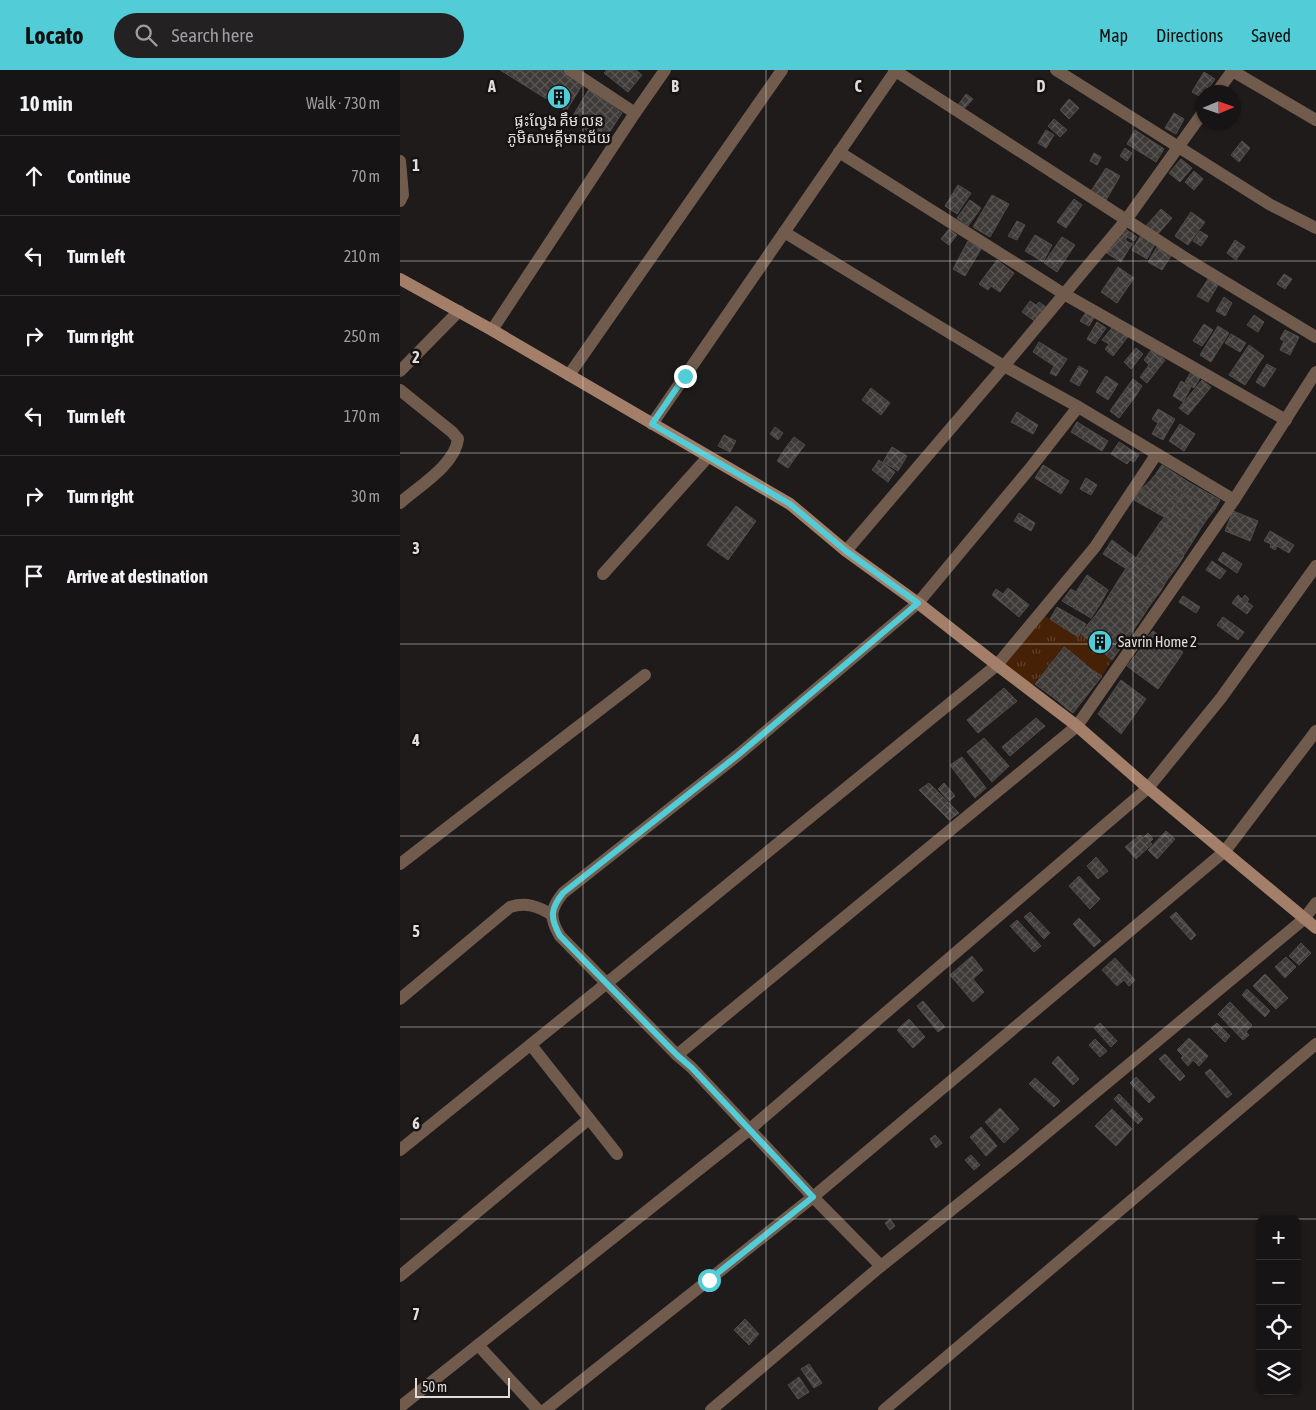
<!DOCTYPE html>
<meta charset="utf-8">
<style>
:root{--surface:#161414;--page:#232122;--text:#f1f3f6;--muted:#9e9ea0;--line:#353334;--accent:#52ccd6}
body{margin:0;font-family:"Asap Condensed","Noto Sans Khmer",sans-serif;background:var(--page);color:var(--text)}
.controls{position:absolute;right:15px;bottom:15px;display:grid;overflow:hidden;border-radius:10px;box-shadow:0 1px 4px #0004}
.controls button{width:45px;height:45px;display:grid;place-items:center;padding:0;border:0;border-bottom:1px solid var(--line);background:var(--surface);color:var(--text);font:25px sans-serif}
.compass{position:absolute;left:796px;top:15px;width:45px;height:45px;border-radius:50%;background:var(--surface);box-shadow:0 1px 4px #0004;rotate:88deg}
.scale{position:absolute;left:15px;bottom:12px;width:95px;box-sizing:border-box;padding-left:5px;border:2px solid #e0dedd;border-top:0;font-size:14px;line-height:18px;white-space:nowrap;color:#e0dedd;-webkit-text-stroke:4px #151211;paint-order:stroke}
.stop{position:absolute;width:15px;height:15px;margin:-11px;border:4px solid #52ccd6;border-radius:50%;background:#fff}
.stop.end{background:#52ccd6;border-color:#fff;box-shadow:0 1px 5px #0008}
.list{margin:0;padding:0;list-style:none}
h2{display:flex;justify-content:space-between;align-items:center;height:65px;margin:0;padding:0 20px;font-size:21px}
h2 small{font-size:16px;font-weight:400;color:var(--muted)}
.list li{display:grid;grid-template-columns:32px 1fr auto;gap:15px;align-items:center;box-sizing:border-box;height:80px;padding:0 20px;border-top:1px solid var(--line)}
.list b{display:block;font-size:19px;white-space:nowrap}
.list em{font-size:16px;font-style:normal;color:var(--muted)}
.icon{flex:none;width:28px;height:28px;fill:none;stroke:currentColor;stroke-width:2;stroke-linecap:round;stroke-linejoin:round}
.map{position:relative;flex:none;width:916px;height:1340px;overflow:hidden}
header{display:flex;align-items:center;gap:30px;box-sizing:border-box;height:70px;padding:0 25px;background:var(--accent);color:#111}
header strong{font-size:24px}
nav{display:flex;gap:28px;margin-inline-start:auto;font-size:18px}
.search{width:350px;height:45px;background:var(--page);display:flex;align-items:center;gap:12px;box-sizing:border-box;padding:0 18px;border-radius:28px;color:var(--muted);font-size:19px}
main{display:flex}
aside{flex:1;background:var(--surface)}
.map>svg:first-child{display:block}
.grass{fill:url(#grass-tufts)}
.building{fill:url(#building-cross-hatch);stroke:#504c4a}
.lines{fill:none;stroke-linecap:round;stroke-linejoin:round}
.street{stroke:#715b4d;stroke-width:12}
.secondary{stroke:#a37e68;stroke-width:12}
.route{stroke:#52ccd6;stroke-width:6}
.grid{fill:none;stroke:#e0dedd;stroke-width:1;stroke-opacity:0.55}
.labels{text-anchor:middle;stroke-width:5;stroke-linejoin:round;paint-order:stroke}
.poi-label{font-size:15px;fill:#e0dedd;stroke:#151211}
.grid-label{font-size:16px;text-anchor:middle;font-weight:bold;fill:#e0dedd;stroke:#151211;stroke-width:5;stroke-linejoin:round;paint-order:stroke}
</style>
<header>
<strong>Locato</strong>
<div class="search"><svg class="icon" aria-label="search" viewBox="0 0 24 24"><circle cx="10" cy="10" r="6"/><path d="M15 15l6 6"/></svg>Search here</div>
<nav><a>Map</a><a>Directions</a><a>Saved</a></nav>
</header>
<main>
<aside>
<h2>10 min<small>Walk · 730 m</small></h2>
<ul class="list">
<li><svg class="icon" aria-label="ahead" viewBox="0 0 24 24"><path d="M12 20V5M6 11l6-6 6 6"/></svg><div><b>Continue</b></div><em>70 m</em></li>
<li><svg class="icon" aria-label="left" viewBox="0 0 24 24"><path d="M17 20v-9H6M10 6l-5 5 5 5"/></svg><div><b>Turn left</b></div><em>210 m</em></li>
<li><svg class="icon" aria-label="right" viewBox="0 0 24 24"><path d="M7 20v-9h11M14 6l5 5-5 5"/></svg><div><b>Turn right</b></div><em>250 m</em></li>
<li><svg class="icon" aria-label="left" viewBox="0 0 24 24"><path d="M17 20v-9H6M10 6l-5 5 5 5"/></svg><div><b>Turn left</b></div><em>170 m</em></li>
<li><svg class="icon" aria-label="right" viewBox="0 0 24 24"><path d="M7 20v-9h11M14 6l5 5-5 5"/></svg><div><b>Turn right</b></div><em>30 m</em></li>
<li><svg class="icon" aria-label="arrive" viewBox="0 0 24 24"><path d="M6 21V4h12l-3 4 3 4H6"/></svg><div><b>Arrive at destination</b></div></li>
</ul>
</aside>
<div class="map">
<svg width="916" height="1340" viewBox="0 0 916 1340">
<defs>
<pattern id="grass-tufts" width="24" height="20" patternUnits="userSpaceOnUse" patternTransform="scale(1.25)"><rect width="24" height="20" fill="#462106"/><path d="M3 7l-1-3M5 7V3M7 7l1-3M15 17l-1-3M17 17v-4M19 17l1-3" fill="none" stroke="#60412a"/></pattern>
<pattern id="building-cross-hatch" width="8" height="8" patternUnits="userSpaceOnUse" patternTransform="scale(1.25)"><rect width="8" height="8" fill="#3d3a38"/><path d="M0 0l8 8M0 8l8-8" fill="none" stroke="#595654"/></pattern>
</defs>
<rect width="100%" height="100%" fill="#1e1b1a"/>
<polygon class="grass" points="640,543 677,567 681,564 712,590 702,606 663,577 630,619 597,595"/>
<g class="building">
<polygon points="100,0 162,0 183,14 166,41"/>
<polygon points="207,0 236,0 242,5 228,22 204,3"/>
<polygon points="804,2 815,9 806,22 804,22 803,28 792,22"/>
<polygon points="189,19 222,43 203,72 171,49"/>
<polygon points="566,24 573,29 564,39 558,35"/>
<polygon points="669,29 679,38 669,49 660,40"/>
<polygon points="774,43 784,49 776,64 765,58"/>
<polygon points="654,49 667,60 660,67 648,56"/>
<polygon points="646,60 654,65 646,78 638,73"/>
<polygon points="735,60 764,79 756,92 727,74"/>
<polygon points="842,71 850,78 839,92 831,85"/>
<polygon points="725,78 732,83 727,91 720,86"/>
<polygon points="694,83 701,87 697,95 690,91"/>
<polygon points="781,89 792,98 780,112 769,103"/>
<polygon points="706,98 720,106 706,130 691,121"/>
<polygon points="794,101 803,109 794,120 785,112"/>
<polygon points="558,115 571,123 557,144 545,136"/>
<polygon points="592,125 609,134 590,167 573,157"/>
<polygon points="674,129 682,135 666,158 657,152"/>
<polygon points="570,130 581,138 568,156 557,148"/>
<polygon points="761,139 772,148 757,165 746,156"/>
<polygon points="791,142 805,152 788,175 775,166"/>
<polygon points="617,151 625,155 617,170 608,166"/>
<polygon points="724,158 737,167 734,171 727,167 725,170 732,174 721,192 705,182"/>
<polygon points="549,159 557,165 549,175 541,169"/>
<polygon points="800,161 808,166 801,176 793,171"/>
<polygon points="635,165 652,175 643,192 625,181"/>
<polygon points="741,165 755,174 747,189 732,180"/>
<polygon points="662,167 675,175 657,202 644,193"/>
<polygon points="835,170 845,177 836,190 827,183"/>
<polygon points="568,171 581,179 565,206 553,199"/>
<polygon points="757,177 771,186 762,200 748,192"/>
<polygon points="597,190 614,203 600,222 591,216 588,220 579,214"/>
<polygon points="718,197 734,208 717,233 701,222"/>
<polygon points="884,204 892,209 885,219 877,214"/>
<polygon points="808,209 818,215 808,232 797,226"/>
<polygon points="824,227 832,233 825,246 816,241"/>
<polygon points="630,231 636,235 639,232 646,237 636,252 622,242"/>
<polygon points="687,241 695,246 689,256 680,251"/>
<polygon points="854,245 864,252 858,262 847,255"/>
<polygon points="697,252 706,258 695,274 687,269"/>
<polygon points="716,253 730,264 713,286 705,279 709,274 702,270"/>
<polygon points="804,254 813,260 802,276 793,271"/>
<polygon points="818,256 829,263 811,292 800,285"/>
<polygon points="885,260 899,267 890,285 880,280 884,271 880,269"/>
<polygon points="831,264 846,273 840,282 825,273"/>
<polygon points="639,272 667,289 656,306 650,303 654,296 633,282"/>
<polygon points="849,275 864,286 845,315 829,305"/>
<polygon points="736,278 743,284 731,299 724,292"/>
<polygon points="752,279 765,290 747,313 740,307 749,295 744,290"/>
<polygon points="867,294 876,299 864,317 856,312"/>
<polygon points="679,296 688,301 679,316 670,311"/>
<polygon points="792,300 801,306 794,318 785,312"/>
<polygon points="706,306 718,314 708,330 696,322"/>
<polygon points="733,309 742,316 735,327 725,320"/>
<polygon points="802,310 811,317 788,345 779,338"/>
<polygon points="781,311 791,317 783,332 773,326"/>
<polygon points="471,318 490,333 481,345 462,330"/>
<polygon points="725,320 735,327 719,348 710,341"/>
<polygon points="758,339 775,349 763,370 752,364 758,353 752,349"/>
<polygon points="617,342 638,355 633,364 611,352"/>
<polygon points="677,352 708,371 702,381 671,362"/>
<polygon points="780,354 795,364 784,381 769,371"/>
<polygon points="375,357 383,363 378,370 370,364"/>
<polygon points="324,365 336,371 330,382 318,376"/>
<polygon points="394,367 405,375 398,384 387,376"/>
<polygon points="719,372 739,385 734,392 730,390 727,394 711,384"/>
<polygon points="387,376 398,384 388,398 377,391"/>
<polygon points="492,377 507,386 498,401 483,392"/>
<polygon points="479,390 495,402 488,412 472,400"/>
<polygon points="643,395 669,411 661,424 635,408"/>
<polygon points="762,395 790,413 783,423 755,405"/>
<polygon points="755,405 783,423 778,431 749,412"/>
<polygon points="686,408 697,415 691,425 680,419"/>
<polygon points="749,412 778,431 772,440 741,419"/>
<polygon points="790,413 820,430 815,439 783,423"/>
<polygon points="741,419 772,440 764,447 734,430"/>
<polygon points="783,423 815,439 807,449 778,431"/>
<polygon points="778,431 807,449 801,458 772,440"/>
<polygon points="336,436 356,451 328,490 307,475"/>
<polygon points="772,440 801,458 793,471 761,451"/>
<polygon points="833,441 858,451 850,471 825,461"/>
<polygon points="619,443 635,453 631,461 614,451"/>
<polygon points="761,451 793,471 784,485 753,463"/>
<polygon points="870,461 894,475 889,483 877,476 875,480 870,477 871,474 864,471"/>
<polygon points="753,463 784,486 777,497 745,474"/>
<polygon points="712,470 736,488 727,497 725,498 703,484"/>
<polygon points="745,474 777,497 767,510 736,488"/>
<polygon points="823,482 842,494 837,503 818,490"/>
<polygon points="736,488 767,510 760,522 727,497"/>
<polygon points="812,491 826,501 820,509 806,500"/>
<polygon points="727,497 760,522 750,535 719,509"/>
<polygon points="687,505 708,520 699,536 676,522"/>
<polygon points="719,509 750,535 743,546 711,522"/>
<polygon points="608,518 629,535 619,547 592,525 596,519 603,524"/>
<polygon points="671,519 699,536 691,548 662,531"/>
<polygon points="711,522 743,546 734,559 703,535"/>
<polygon points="838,525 842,529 845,525 849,529 847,532 853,536 847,544 832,533"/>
<polygon points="783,526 800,537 796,543 779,532"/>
<polygon points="703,535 734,559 727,570 695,546"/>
<polygon points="657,537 686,554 678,567 650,549"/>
<polygon points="695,546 727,570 720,579 688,554"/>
<polygon points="823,547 844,562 838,570 817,555"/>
<polygon points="688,554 720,579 712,590 681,564"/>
<polygon points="753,561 783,582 778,590 747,568"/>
<polygon points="747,568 778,590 771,600 741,578"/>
<polygon points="664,577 678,588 650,625 635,614"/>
<polygon points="741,578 771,600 758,619 727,596"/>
<polygon points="678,588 686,595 658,631 650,625"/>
<polygon points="686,595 694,601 666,638 658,631"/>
<polygon points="694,601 702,606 673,643 666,638"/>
<polygon points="721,610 746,629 721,664 698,644"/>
<polygon points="604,618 617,631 578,663 567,650"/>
<polygon points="636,648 645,656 610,686 602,677"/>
<polygon points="584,668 609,696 592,712 567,682"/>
<polygon points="562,687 586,718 575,728 550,695"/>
<polygon points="529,713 559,743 549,750 519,720"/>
<polygon points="544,713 555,726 549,731 538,719"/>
<polygon points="766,761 775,769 757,789 748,780"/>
<polygon points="748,763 753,769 750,772 752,774 736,789 725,777 740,765 743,768"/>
<polygon points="696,787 708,801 698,809 687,796"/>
<polygon points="679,806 700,829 690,839 669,816"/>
<polygon points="630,842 650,863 644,869 624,847"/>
<polygon points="776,842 796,865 791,870 770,847"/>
<polygon points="679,848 701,871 694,877 673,854"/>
<polygon points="617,850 641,876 634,882 610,856"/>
<polygon points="901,873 911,883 899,895 889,886"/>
<polygon points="572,886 583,900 573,909 584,922 573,932 550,905"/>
<polygon points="886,887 896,897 885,908 875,897"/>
<polygon points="715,888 735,910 729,916 724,910 717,916 702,900"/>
<polygon points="865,904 888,928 876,939 853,916"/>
<polygon points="847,919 870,941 865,947 842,925"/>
<polygon points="523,931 545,957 538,962 517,936"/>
<polygon points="830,932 852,955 846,962 849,965 843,970 818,944"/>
<polygon points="509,949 525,967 513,978 497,960"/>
<polygon points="700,953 717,971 711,977 694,958"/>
<polygon points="817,953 830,966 825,972 811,958"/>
<polygon points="789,968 808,986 799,996 793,990 788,996 781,988 783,986 777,980"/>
<polygon points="695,969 707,981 700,987 689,975"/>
<polygon points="765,984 785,1006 780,1011 759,989"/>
<polygon points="658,986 679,1009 673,1015 652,993"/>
<polygon points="810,999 832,1024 827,1028 805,1003"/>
<polygon points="736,1007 755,1027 749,1033 730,1013"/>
<polygon points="635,1008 660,1031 654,1037 629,1014"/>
<polygon points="719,1024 743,1049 738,1054 714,1029"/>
<polygon points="600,1038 619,1059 604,1073 585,1052"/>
<polygon points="712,1039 732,1059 716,1076 695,1056"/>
<polygon points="581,1057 597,1076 586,1086 570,1067"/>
<polygon points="535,1065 542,1073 536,1078 530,1069"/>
<polygon points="571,1085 580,1095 574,1100 565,1090"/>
<polygon points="490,1149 495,1156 490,1160 485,1153"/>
<polygon points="345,1249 359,1264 349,1275 334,1260"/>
<polygon points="409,1294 422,1313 414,1318 401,1299"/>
<polygon points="399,1307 409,1322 398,1329 388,1315"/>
</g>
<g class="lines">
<g class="street">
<polyline points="170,0 235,43"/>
<polyline points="494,0 790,191 916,267"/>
<polyline points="656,0 869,134 916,158"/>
<polyline points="831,0 916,50"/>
<polyline points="817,22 833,0"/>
<polyline points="439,82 664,224 886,350"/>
<polyline points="0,91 3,125 0,131"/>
<polyline points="384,162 604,296 675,335 834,430"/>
<polyline points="92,260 235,43 265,0"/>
<polyline points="0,301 59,241"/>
<polyline points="169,305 382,0"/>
<path d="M 0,320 L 52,362 L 58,369 C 55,395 19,416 0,433"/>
<polyline points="252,354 496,0"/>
<polyline points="446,481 604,296 726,150 804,41"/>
<polyline points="203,504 308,387"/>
<polyline points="0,794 245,605"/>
<path d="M 0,929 L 110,837 C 126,832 138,836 152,845"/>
<polyline points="131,975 217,1084"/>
<polyline points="277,985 677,656 834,430 916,302"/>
<polyline points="0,1080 207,913 597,595 695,477 756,385"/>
<path d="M 481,1196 L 413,1127 L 292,998 L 277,985 L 160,866 C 149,848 150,839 163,823 L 338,685 L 518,533 L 632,396 L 678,337"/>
<polyline points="0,1206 189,1049"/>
<polyline points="78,1275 138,1340"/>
<polyline points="0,1337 350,1059 748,718 821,628 916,496"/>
<polyline points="145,1340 413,1127 825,781 916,661"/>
<polyline points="311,1340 481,1196 614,1090 904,849 916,833"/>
<polyline points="484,1340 916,974"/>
</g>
<polyline class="secondary" points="0,209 92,260 390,434 446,481 518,533 597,595 677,656 748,718 916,858"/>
</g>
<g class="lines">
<path class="route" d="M 285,306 L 252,354 L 390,434 L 446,481 L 518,533 L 338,685 L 163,823 C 150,839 150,848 160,866 L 277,985 L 292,998 L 413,1127 L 309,1210"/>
</g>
<path class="grid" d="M 183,0 L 183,1340M 366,0 L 366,1340M 550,0 L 550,1340M 733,0 L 733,1340M 0,191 L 916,191M 0,383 L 916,383M 0,574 L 916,574M 0,766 L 916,766M 0,957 L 916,957M 0,1149 L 916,1149"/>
<defs>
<g id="building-disc" transform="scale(1.25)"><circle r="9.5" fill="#52ccd6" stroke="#151211"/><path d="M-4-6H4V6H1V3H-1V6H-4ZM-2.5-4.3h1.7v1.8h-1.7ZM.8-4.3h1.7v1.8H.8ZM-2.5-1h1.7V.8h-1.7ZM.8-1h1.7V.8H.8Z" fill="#111"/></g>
</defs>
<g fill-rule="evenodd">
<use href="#building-disc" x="159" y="27"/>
<use href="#building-disc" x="700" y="572"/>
</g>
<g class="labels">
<g class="poi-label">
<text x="159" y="56">ផ្ទះល្វែង គឹម លន<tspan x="159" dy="17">ភូមិសាមគ្គីមានជ័យ</tspan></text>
<text x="718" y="577" text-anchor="start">Savrin Home 2</text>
</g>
</g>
<g class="grid-label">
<text x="92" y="22">A</text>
<text x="275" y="22">B</text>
<text x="458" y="22">C</text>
<text x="641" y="22">D</text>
<text x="16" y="101">1</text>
<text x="16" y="293">2</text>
<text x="16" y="484">3</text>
<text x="16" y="676">4</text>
<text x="16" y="867">5</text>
<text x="16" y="1059">6</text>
<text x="16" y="1250">7</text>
</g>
</svg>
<div class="controls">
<button>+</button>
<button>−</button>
<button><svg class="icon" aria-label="locate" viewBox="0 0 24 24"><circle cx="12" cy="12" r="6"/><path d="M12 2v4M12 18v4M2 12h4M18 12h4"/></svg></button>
<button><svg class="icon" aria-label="layers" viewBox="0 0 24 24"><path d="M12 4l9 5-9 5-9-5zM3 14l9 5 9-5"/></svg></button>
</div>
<svg class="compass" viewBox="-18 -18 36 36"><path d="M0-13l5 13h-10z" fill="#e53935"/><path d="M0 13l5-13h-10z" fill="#9e9ea0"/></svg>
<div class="scale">50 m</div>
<div class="stop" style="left:309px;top:1210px"></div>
<div class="stop end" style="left:285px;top:306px"></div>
</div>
</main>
